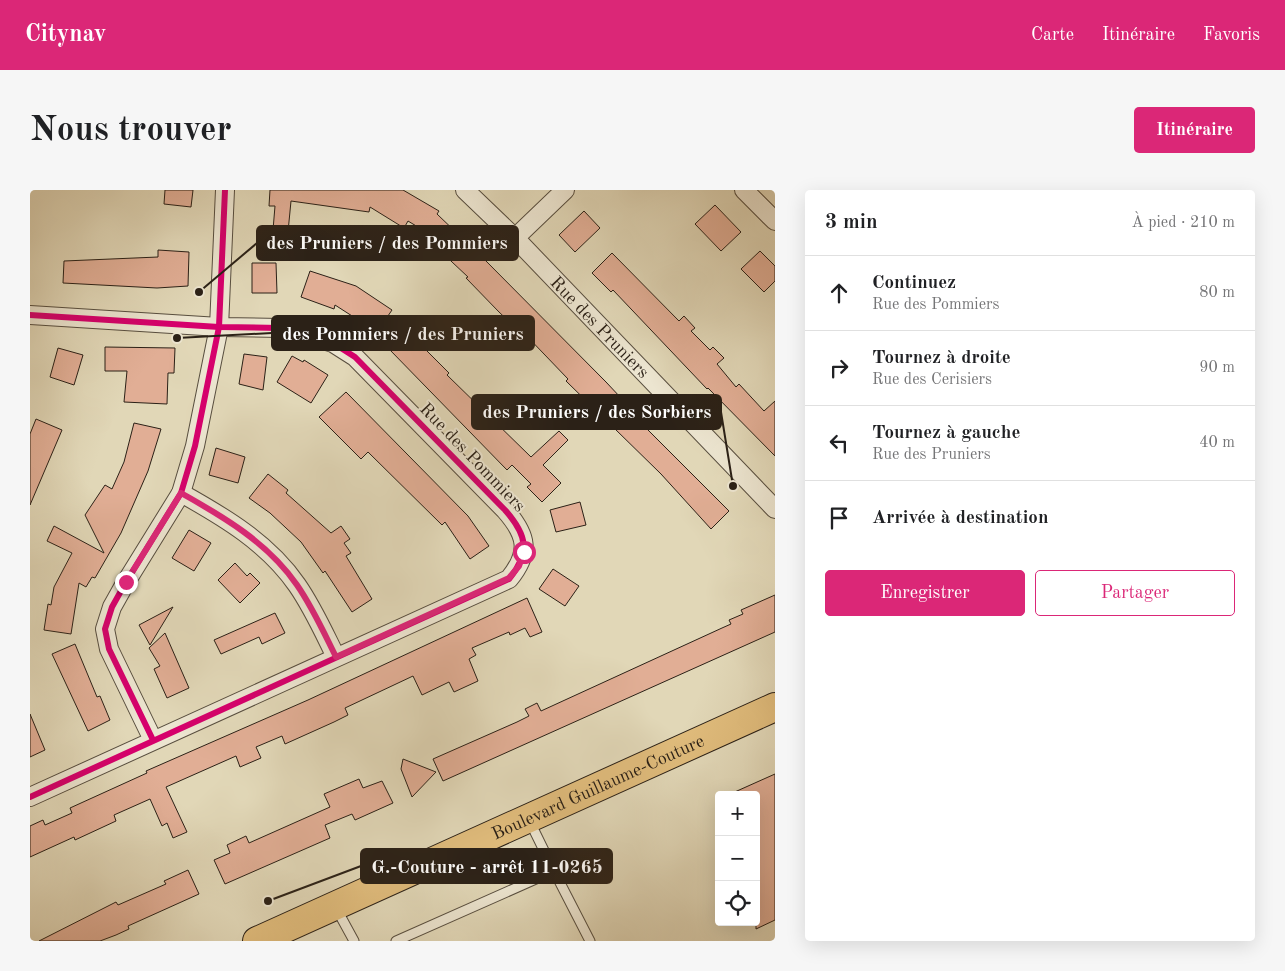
<!DOCTYPE html>
<html lang="fr">
<meta charset="utf-8">
<style>
:root{--surface:#fff;--page:#f6f6f6;--text:#202124;--muted:#757577;--line:#e0e0e0;--accent:#db2777}
body{margin:0;font-family:"Old Standard TT",serif;background:var(--page);color:var(--text)}
.controls{position:absolute;right:15px;bottom:15px;display:grid;overflow:hidden;border-radius:5px;box-shadow:0 5px 20px #0002}
.controls button{width:45px;height:45px;display:grid;place-items:center;padding:0;border:0;border-bottom:1px solid var(--line);background:var(--surface);color:var(--text);font:25px sans-serif}
.stop{position:absolute;width:15px;height:15px;margin:-11px;border:4px solid #db2777;border-radius:50%;background:#fff}
.stop.end{background:#db2777;border-color:#fff;box-shadow:0 1px 5px #0008}
.list{margin:0;padding:0;list-style:none}
h2{display:flex;justify-content:space-between;align-items:center;height:65px;margin:0;padding:0 20px;font-size:21px}
h2 small{font-size:16px;font-weight:400;color:var(--muted)}
.list li{display:grid;grid-template-columns:32px 1fr auto;gap:15px;align-items:center;box-sizing:border-box;height:75px;padding:0 20px;border-top:1px solid var(--line)}
.list b{display:block;font-size:19px;white-space:nowrap}
.list p{margin:0;font-size:16px;white-space:nowrap;color:var(--muted)}
.list em{font-size:16px;font-style:normal;color:var(--muted)}
.actions{display:flex;gap:10px;padding:15px 20px}
.actions a{flex:1;padding:11px 0;border:1px solid var(--accent);border-radius:5px;text-align:center;font-size:18px;color:var(--accent)}
.actions .main{background:var(--accent);color:#fff}
.icon{flex:none;width:28px;height:28px;fill:none;stroke:currentColor;stroke-width:2;stroke-linecap:round;stroke-linejoin:round}
.map{position:relative;flex:none;width:745px;height:751px;overflow:hidden;border-radius:5px}
header{display:flex;align-items:center;gap:30px;box-sizing:border-box;height:70px;padding:0 25px;background:var(--accent);color:#fff}
header strong{font-size:24px}
nav{display:flex;gap:28px;margin-inline-start:auto;font-size:18px}
.intro{display:flex;align-items:center;justify-content:space-between;box-sizing:border-box;height:120px;padding:0 30px}
h1{margin:0;font-size:35px}
.button{padding:12px 22px;border-radius:5px;background:var(--accent);color:#fff;font-size:18px;font-weight:700}
main{display:flex;gap:30px;padding:0 30px}
aside{flex:1;background:var(--surface);border-radius:5px;box-shadow:0 5px 20px #0002}
.map>svg:first-child{display:block}
.building{fill:#e1ae95;stroke:#2b2117}
.lines{fill:none;stroke-linecap:round;stroke-linejoin:round}
.lane-casing{stroke:#584e3f;stroke-width:11}
.street-casing{stroke:#584e3f;stroke-width:20}
.primary-casing{stroke:#2b2117;stroke-width:30}
.lane{stroke:#ece5d0;stroke-width:9}
.street{stroke:#ece5d0;stroke-width:18}
.primary{stroke:#e0bc7c;stroke-width:28}
.cycleway-casing{stroke:#ece5d0;stroke-width:9}
.cycleway{stroke:#d6006c;stroke-width:6}
.route{stroke:#db2777;stroke-width:6}
.labels{text-anchor:middle;stroke-width:4;stroke-linejoin:round;paint-order:stroke}
.street-label{font-size:18px;fill:#2b2117;stroke:#ece5d0}
.leader{fill:none;stroke:#2b2117;stroke-width:2}
.callout-dot{fill:#2b2117;stroke:#ece5d0;stroke-width:2}
.callout{fill:#2b2117;stroke:#2b2117;stroke-width:2}
.callout-label{font-size:19px;text-anchor:middle;font-weight:bold;fill:#fff}
</style>
<header>
<strong>Citynav</strong>
<nav><a>Carte</a><a>Itinéraire</a><a>Favoris</a></nav>
</header>
<div class="intro"><h1>Nous trouver</h1><a class="button">Itinéraire</a></div>
<main>
<div class="map">
<svg width="745" height="751" viewBox="0 0 745 751">
<rect width="100%" height="100%" fill="#e1d7b7"/>
<filter id="stains"><feTurbulence type="fractalNoise" baseFrequency=".004" numOctaves="4"/><feColorMatrix values="0 0 0 0 .2 0 0 0 0 .09 0 0 0 0 .02 0 0 0 .5 -.17"/></filter>
<radialGradient id="worn" r=".72"><stop offset=".6" stop-color="#630" stop-opacity="0"/><stop offset="1" stop-color="#630" stop-opacity=".3"/></radialGradient>
<g class="building">
<polygon points="135,0 163,0 161,17 134,14"/>
<polygon points="240,0 373,0 409,21 407,24 456,71 576,192 607,225 605,227 699,321 681,339 631,284 536,191 538,189 490,139 489,141 469,122 436,88 438,87 405,56 411,51 378,31 374,38 340,17 339,22 261,11 258,42 243,40 245,16 239,16"/>
<polygon points="685,15 711,42 691,61 665,34"/>
<polygon points="554,21 570,38 545,62 529,45"/>
<polygon points="128,60 159,62 158,96 127,98 33,93 34,71 128,67"/>
<polygon points="730,61 745,76 745,91 734,102 711,79"/>
<polygon points="582,63 649,131 654,126 665,138 661,141 680,160 683,157 694,168 687,174 706,197 709,194 734,221 745,211 745,266 678,198 677,199 583,100 581,102 562,83"/>
<polygon points="222,73 246,73 247,103 222,103"/>
<polygon points="280,81 326,96 362,120 347,142 305,115 304,119 271,107"/>
<polygon points="377,141 419,183 417,185 501,267 529,241 538,250 513,275 531,293 512,312 497,297 501,294 482,275 477,280 359,159"/>
<polygon points="75,157 145,158 144,183 138,183 137,214 94,212 97,181 75,181"/>
<polygon points="28,158 53,165 44,195 20,187"/>
<polygon points="214,164 237,167 233,200 209,194"/>
<polygon points="262,166 273,172 274,170 298,185 281,213 247,192"/>
<polygon points="316,202 438,326 459,356 440,369 415,332 412,335 338,262 331,269 289,227"/>
<polygon points="6,229 32,240 0,315 0,244"/>
<polygon points="104,233 131,239 118,281 91,343 65,388 62,387 56,397 49,393 41,444 14,440 18,414 21,415 24,397 42,363 17,351 24,336 74,363 55,325 75,295 82,299 94,272"/>
<polygon points="186,258 215,267 208,293 179,285"/>
<polygon points="238,284 258,300 256,303 301,343 311,336 320,349 314,353 321,363 316,366 342,409 322,422 295,381 293,383 271,352 240,323 219,308"/>
<polygon points="550,312 556,335 526,342 520,320"/>
<polygon points="159,340 181,353 164,381 142,368"/>
<polygon points="205,373 217,386 220,383 230,393 210,413 188,390"/>
<polygon points="523,379 549,396 535,416 509,399"/>
<polygon points="745,405 745,442 413,591 403,569 487,532 499,526 495,519 507,513 511,521 692,438 701,434 699,430 713,424 711,420"/>
<polygon points="497,408 512,442 500,447 495,438 480,445 479,442 442,458 446,465 439,469 448,491 424,502 419,492 392,505 383,486 315,518 318,525 304,532 255,554 252,546 226,557 231,568 210,577 206,566 136,597 157,642 143,648 137,633 132,636 120,609 84,625 86,631 45,650 44,647 0,667 0,636 13,630 15,635 42,623 40,618 117,583 116,581 278,510"/>
<polygon points="143,417 120,455 109,435"/>
<polygon points="245,423 255,443 232,454 229,447 191,464 184,450"/>
<polygon points="135,443 159,498 137,508 124,479 130,476 119,458"/>
<polygon points="45,454 67,507 70,506 80,530 58,541 22,464"/>
<polygon points="0,524 15,560 0,567"/>
<polygon points="373,569 406,582 382,607 371,579"/>
<polygon points="745,584 745,730 726,739 726,605 698,605"/>
<polygon points="329,589 333,598 352,591 363,613 325,630 322,624 295,635 300,648 195,694 184,670 200,663 197,655 216,646 219,653 300,617 294,604"/>
<polygon points="158,680 169,704 98,736 99,739 86,745 70,751 9,751 86,712 88,715 136,694 134,691"/>
</g>
<g class="lines">
<g class="lane-casing">
<g id="lane">
<polyline points="499,630 524,681"/>
<polyline points="306,718 324,751"/>
<polyline points="366,751 524,681 560,751"/>
</g>
</g>
<g class="street-casing">
<g id="street">
<polyline points="435,0 485,48 745,319"/>
<polyline points="714,0 745,31"/>
<polyline points="485,48 535,0"/>
<path d="M 0,125 L 189,137 L 250,138 L 303,153 L 325,167 L 475,320 C 497,345 501,362 479,389 L 0,607"/>
<path d="M 151,303 C 194,327 238,353 267,395 C 283,418 294,443 306,467"/>
<polyline points="123,550 79,459 75,439 82,417 96,392 151,303 165,256 189,137 195,0"/>
</g>
</g>
<g class="primary-casing">
<g id="primary">
<path id="s1" d="M 227,751 L 745,517"/>
</g>
</g>
<use href="#lane" class="lane"/>
<use href="#street" class="street"/>
<use href="#primary" class="primary"/>
<g class="cycleway-casing">
<g id="cycleway">
<path d="M 0,125 L 189,137 L 250,138 L 303,153 L 325,167 L 475,320 C 497,345 501,362 479,389 L 0,607"/>
<polyline points="123,550 79,459 75,439 82,417 96,392 151,303 165,256 189,137 195,0"/>
</g>
</g>
<use href="#cycleway" class="cycleway"/>
</g>
<g class="lines">
<path class="route" d="M 96,392 L 151,303 C 194,327 238,353 267,395 C 283,418 294,443 306,467 L 479,388 L 489,376 L 494,362"/>
</g>
<g class="labels">
<g class="street-label">
<text transform="translate(570 137) rotate(46)" y="6">Rue des Pruniers</text>
<text transform="translate(443 267) rotate(46)" y="6">Rue des Pommiers</text>
<text dy="6" stroke="none"><textPath href="#s1" startOffset="374">Boulevard Guillaume-Couture</textPath></text>
</g>
</g>
<path class="leader" d="M169 102L227 53M147 148L242 143M703 296L691 222M238 711L331 676"/>
<g class="callout-dot">
<circle cx="169" cy="102" r="5"/>
<circle cx="147" cy="148" r="5"/>
<circle cx="703" cy="296" r="5"/>
<circle cx="238" cy="711" r="5"/>
</g>
<g class="callout">
<rect x="227" y="36" width="261" height="34" rx="5"/>
<rect x="242" y="126" width="262" height="34" rx="5"/>
<rect x="442" y="205" width="249" height="34" rx="5"/>
<rect x="331" y="659" width="251" height="34" rx="5"/>
</g>
<g class="callout-label">
<text x="357" y="59">des Pruniers / des Pommiers</text>
<text x="373" y="150">des Pommiers / des Pruniers</text>
<text x="567" y="228">des Pruniers / des Sorbiers</text>
<text x="457" y="683">G.-Couture - arrêt 11-0265</text>
</g>
<rect width="100%" height="100%" filter="url(#stains)"/>
<rect width="100%" height="100%" fill="url(#worn)"/>
</svg>
<div class="controls">
<button>+</button>
<button>−</button>
<button><svg class="icon" aria-label="locate" viewBox="0 0 24 24"><circle cx="12" cy="12" r="6"/><path d="M12 2v4M12 18v4M2 12h4M18 12h4"/></svg></button>
</div>
<div class="stop" style="left:494px;top:362px"></div>
<div class="stop end" style="left:96px;top:392px"></div>
</div>
<aside>
<h2>3 min<small>À pied · 210 m</small></h2>
<ul class="list">
<li><svg class="icon" aria-label="ahead" viewBox="0 0 24 24"><path d="M12 20V5M6 11l6-6 6 6"/></svg><div><b>Continuez</b><p>Rue des Pommiers</p></div><em>80 m</em></li>
<li><svg class="icon" aria-label="right" viewBox="0 0 24 24"><path d="M7 20v-9h11M14 6l5 5-5 5"/></svg><div><b>Tournez à droite</b><p>Rue des Cerisiers</p></div><em>90 m</em></li>
<li><svg class="icon" aria-label="left" viewBox="0 0 24 24"><path d="M17 20v-9H6M10 6l-5 5 5 5"/></svg><div><b>Tournez à gauche</b><p>Rue des Pruniers</p></div><em>40 m</em></li>
<li><svg class="icon" aria-label="arrive" viewBox="0 0 24 24"><path d="M6 21V4h12l-3 4 3 4H6"/></svg><div><b>Arrivée à destination</b></div></li>
</ul>
<div class="actions"><a class="main">Enregistrer</a><a>Partager</a></div>
</aside>
</main>
